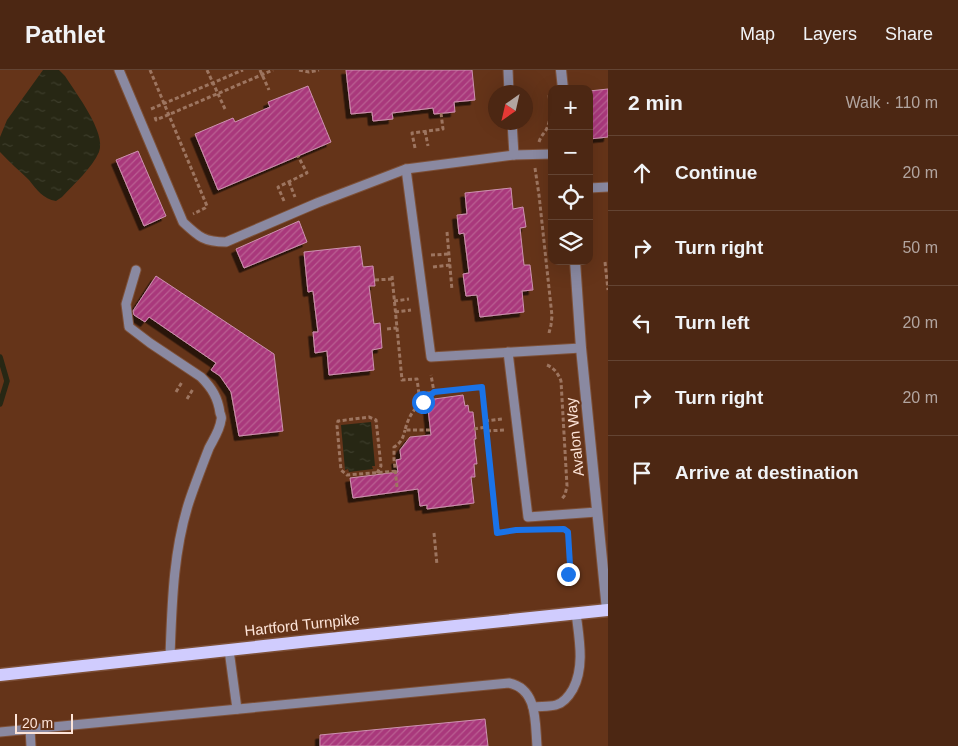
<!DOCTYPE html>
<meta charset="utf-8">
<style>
:root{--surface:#4c2713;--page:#532f1c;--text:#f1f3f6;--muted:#b2a5a0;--line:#634433}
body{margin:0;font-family:Arial,sans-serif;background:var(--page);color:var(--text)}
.controls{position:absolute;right:15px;top:15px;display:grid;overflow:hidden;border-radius:10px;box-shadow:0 5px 20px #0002}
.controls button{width:45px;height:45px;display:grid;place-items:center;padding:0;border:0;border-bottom:1px solid var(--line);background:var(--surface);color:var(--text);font:25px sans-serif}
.compass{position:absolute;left:488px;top:15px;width:45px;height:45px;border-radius:50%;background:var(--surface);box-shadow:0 5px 20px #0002;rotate:214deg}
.scale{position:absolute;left:15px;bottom:12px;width:58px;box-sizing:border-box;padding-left:5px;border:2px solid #fde4d8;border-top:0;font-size:14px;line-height:18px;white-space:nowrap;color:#fde4d8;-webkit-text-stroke:4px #653419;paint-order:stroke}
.stop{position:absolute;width:15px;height:15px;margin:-11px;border:4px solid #1a73e8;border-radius:50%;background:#fff}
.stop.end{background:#1a73e8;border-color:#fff;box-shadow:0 1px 5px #0008}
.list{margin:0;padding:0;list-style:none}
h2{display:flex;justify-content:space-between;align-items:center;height:65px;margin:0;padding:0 20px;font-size:21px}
h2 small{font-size:16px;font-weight:400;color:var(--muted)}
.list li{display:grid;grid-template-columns:32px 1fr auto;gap:15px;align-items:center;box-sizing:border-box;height:75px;padding:0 20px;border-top:1px solid var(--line)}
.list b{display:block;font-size:19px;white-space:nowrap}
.list em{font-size:16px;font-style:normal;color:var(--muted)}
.icon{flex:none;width:28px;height:28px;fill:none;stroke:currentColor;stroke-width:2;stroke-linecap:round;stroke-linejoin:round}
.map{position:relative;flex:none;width:608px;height:676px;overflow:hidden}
header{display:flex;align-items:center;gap:30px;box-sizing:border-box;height:70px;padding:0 25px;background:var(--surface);border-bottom:1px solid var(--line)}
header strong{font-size:24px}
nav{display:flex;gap:28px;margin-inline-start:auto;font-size:18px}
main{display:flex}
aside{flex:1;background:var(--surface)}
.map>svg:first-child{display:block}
.water{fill:url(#water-ripples)}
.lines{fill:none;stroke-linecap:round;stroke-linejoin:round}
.stream{stroke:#272714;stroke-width:5.5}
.building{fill:url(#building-hatch);stroke:#cd92b0;filter:url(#shadow)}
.service-casing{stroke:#7d5038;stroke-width:11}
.minor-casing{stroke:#7d5038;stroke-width:12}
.primary-casing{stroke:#7d5038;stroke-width:15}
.path{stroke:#9d7560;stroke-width:3;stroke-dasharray:4 2.5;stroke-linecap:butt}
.service{stroke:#8a89a1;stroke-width:9}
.minor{stroke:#8a89a1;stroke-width:10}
.primary{stroke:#d0ccfe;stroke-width:12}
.route{stroke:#1a73e8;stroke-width:6}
.labels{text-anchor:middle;stroke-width:4;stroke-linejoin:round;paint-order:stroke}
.street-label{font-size:15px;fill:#fde4d8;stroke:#653419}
</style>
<header>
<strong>Pathlet</strong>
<nav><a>Map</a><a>Layers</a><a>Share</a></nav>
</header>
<main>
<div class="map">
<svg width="608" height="676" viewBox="0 0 608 676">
<defs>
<pattern id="water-ripples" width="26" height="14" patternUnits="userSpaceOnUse" patternTransform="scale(1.25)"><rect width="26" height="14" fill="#272714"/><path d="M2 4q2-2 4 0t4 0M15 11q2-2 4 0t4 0" fill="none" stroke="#3c3c2a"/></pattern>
<pattern id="building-hatch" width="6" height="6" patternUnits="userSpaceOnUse" patternTransform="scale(1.25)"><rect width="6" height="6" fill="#a9397b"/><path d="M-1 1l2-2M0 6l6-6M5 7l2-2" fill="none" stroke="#ba5f93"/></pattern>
<filter id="shadow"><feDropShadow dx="-4.5" dy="4.5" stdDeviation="0" flood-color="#0009"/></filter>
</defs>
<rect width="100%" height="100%" fill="#653419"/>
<g class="water">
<path d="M 43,0 L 59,0 L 65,6 C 75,22 107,63 99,82 C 92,98 74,114 62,127 L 56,131 C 43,129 37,120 29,110 C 20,101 9,92 0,82 L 0,67 L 7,50 Z"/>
<polygon points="371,352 375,396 372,396 373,399 349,402 348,399 345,400 341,355"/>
</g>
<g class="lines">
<polyline class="stream" points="0,287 7,311 0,334"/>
</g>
<g class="building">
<polygon points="346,0 472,0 475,30 454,32 455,42 434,44 433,38 392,43 393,49 373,51 372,42 351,44"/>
<polygon points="308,16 331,72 218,120 195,64 233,48 235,52 270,37 268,32"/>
<polygon points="608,19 608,67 589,69 589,21"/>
<polygon points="138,81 166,146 144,156 116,90"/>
<polygon points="511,118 513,139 523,137 526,157 520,158 524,195 530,195 533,220 522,221 524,242 480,247 477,225 466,226 463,204 469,203 464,163 459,164 457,145 467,144 465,123"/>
<polygon points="299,151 307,172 244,198 236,179"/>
<polygon points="360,176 363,197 373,196 375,216 369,216 374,254 380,253 382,278 372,280 374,300 329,305 327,281 315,283 313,262 318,262 313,221 308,222 304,182"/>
<polygon points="156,206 274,284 283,361 239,366 231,322 220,306 211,300 216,293 149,247 145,252 134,245 133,241"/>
<polygon points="463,325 465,336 468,335 469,342 473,342 476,369 474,369 477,394 474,394 475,407 471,407 474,433 427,439 427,435 420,436 418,419 353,428 350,408 398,402 396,390 401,389 400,380 410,367 431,365 427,330"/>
<polygon points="485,649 488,676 320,676 320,665"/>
</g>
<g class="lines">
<g class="service-casing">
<g id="service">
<path d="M 119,0 L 183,152 C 199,167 204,172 226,172 L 317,133 L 406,99 L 514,85 L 552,84"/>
<polyline points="508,0 509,22"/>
<polyline points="512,52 514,85"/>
<polyline points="406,99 431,287 581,278"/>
<polyline points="589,118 608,117"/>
<path d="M 136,200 L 126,234 L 129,257 L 150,273 L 201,307 C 212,318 218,328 220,343 C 221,345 222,349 221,350 C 220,360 213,370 209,378 C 202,396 195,414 189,432 C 173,482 172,534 170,586"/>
<polyline points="508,282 528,447 597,442"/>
<polyline points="229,580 237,639"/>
<path d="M 533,637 C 540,636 549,637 556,635 C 564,633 569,626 573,619 C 585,596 579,568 576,543"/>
<polyline points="30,659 31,676"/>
<path d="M 0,662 L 509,613 C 538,619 535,653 537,676"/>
</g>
</g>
<g class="minor-casing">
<g id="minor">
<polyline points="561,0 563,19"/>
<polyline points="575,191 581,278 607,540"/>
</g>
</g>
<g class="primary-casing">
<polyline id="primary" points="0,605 310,571 608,540"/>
</g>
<g class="path">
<polyline points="150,0 207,136 205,138 193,144"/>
<polyline points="207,0 225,39"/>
<polyline points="260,0 269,20"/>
<polyline points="299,0 309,2 319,0"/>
<polyline points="151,39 243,0"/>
<polyline points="155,47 156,50 273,0"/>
<polyline points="425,61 428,76"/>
<path d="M 539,72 C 541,65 545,63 547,58 C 552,47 550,35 549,24"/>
<polyline points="415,78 412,63 443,59 441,43"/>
<polyline points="535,98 539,125 552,246 551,255 549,263"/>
<polyline points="289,112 295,127"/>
<polyline points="284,131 278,117 307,103 298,86"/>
<polyline points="447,162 452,220"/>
<polyline points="431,185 449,184"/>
<polyline points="605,192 608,220"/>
<polyline points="433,197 450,195"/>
<polyline points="392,206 402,310 417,309 419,324 482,317 497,463 522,460"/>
<polyline points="375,210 392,209"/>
<polyline points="394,231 409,229"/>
<polyline points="395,242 411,240"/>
<polyline points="387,259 397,258"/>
<path d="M 547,295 C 554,298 558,303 561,311 L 567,416 L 565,425 L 561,430"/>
<polyline points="176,322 182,312"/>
<polyline points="187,329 193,319"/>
<polyline points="485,351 502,349"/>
<polyline points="474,359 486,357"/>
<path d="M 430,360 L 405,360 C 411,338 418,337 434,322 L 431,305"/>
<polyline points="487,361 504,360"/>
<polyline points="377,403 381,396 376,350 369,347 338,351 337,356 341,400 347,405 398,401"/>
<path d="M 397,417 L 394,389 L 394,377 C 401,373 403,368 405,360"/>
<path d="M 564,459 L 568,462 C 569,478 573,496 564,510"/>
<polyline points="434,463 437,495"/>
</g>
<use href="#service" class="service"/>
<use href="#minor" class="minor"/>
<use href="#primary" class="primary"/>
</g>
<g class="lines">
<polyline class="route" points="423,332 434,322 482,317 497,463 516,460 564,459 568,462 570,495 568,504"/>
</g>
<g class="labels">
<g class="street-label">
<text transform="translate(575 367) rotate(-96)" y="5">Avalon Way</text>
<text transform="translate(302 555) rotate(-6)" y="5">Hartford Turnpike</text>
</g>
</g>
</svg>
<div class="controls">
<button>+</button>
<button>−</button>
<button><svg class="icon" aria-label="locate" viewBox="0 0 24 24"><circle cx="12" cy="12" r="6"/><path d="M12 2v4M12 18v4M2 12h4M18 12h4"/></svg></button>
<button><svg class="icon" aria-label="layers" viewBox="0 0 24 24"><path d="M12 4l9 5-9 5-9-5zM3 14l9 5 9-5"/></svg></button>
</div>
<svg class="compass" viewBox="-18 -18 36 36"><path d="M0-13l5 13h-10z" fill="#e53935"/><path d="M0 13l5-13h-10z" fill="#b2a5a0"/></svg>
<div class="scale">20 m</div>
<div class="stop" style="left:423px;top:332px"></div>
<div class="stop end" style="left:568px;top:504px"></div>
</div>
<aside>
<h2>2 min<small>Walk · 110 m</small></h2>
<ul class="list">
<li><svg class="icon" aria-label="ahead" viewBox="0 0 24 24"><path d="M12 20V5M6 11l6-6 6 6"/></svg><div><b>Continue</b></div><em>20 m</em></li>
<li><svg class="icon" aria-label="right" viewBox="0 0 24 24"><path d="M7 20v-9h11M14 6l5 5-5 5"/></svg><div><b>Turn right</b></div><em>50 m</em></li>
<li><svg class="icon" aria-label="left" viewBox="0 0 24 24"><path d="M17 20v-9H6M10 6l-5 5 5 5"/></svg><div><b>Turn left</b></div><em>20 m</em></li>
<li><svg class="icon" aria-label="right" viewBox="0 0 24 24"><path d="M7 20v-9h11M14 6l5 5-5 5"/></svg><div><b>Turn right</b></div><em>20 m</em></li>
<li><svg class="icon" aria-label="arrive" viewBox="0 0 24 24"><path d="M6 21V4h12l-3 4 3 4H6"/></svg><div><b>Arrive at destination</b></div></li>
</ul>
</aside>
</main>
